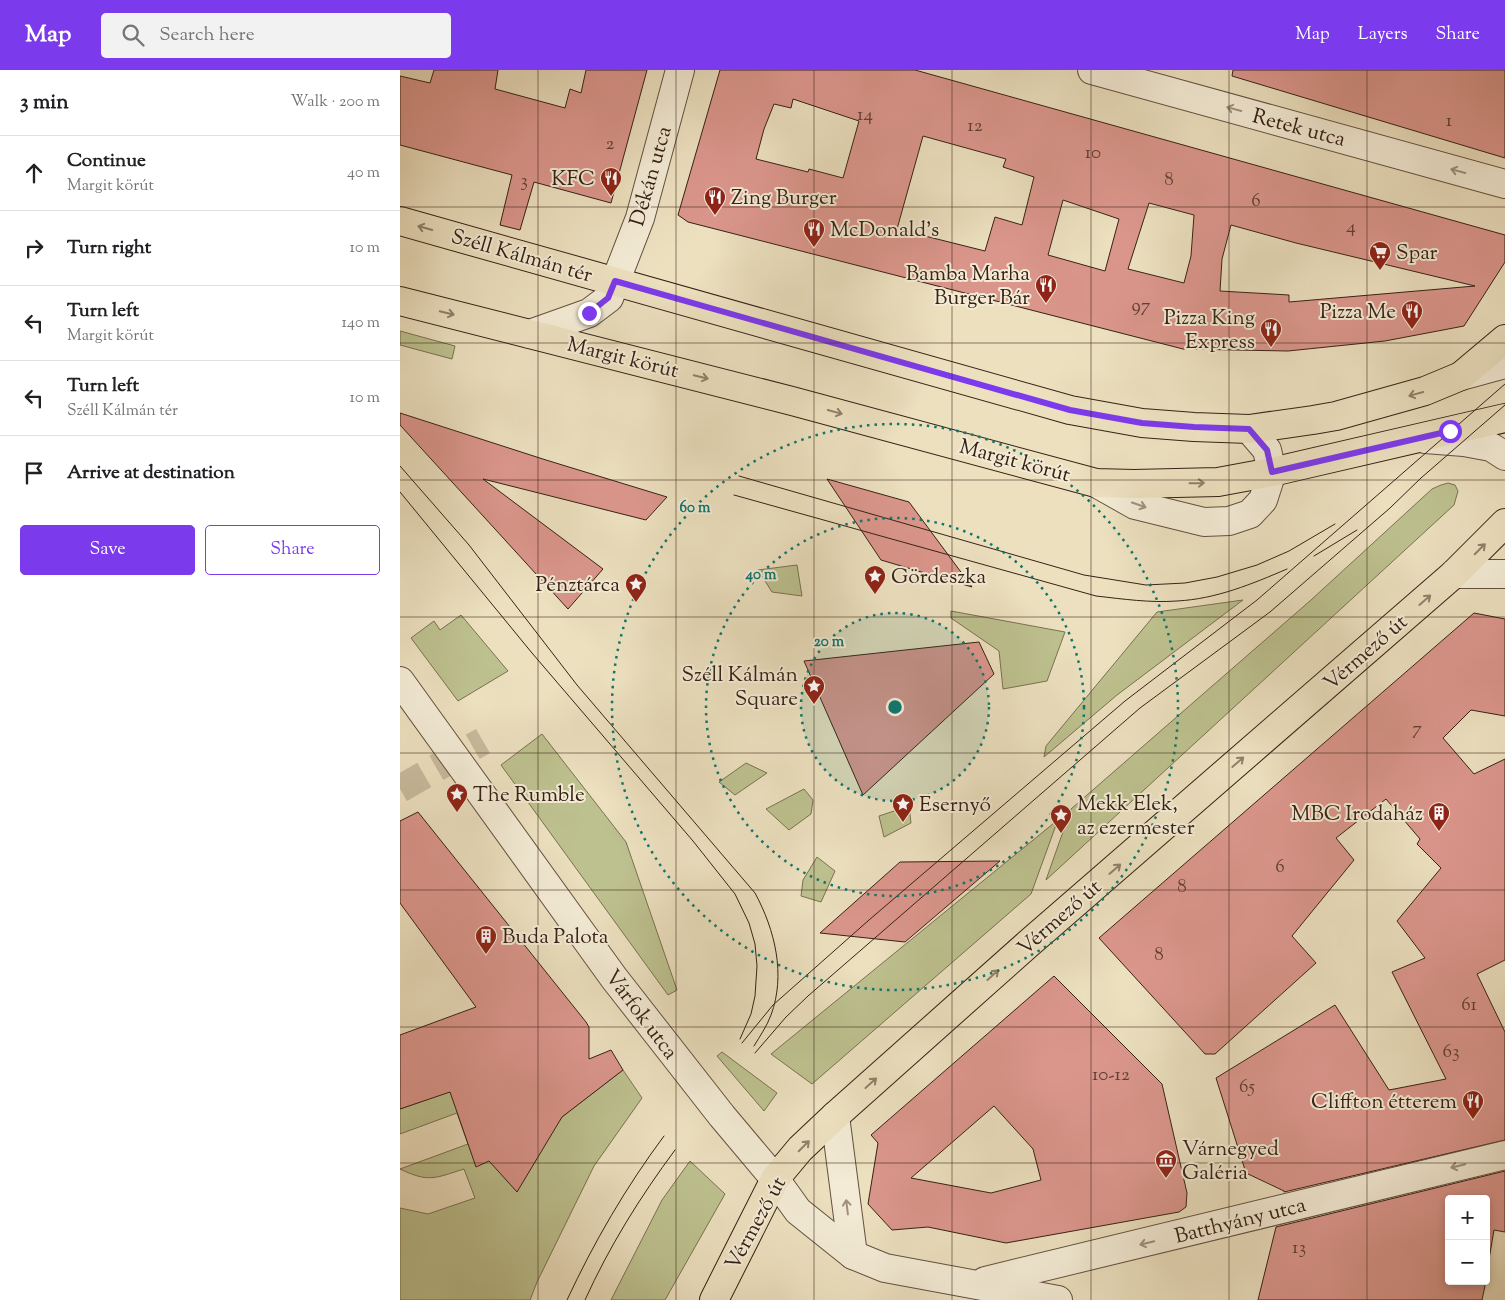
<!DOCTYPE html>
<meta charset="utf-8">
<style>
:root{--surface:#fff;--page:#f2f2f2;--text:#202124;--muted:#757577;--line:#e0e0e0;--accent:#7c3aed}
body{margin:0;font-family:"Sorts Mill Goudy",serif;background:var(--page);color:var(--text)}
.controls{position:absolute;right:15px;bottom:15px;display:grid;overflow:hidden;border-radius:5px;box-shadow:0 2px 8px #0003}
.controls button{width:45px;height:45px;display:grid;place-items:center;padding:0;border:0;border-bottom:1px solid var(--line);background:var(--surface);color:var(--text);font:25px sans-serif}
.stop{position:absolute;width:15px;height:15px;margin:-11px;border:4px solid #7c3aed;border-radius:50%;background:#fff}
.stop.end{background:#7c3aed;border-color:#fff;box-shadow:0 1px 5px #0008}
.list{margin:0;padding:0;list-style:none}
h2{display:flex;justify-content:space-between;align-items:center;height:65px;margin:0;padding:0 20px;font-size:21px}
h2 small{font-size:16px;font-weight:400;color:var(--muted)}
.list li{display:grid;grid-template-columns:32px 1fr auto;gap:15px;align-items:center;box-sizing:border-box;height:75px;padding:0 20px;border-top:1px solid var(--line)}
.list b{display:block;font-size:19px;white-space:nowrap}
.list p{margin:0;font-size:16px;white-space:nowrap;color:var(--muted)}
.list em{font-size:16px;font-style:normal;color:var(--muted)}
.actions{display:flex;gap:10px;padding:15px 20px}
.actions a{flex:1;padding:11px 0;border:1px solid var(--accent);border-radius:5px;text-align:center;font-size:18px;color:var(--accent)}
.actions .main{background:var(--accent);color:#fff}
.icon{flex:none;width:28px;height:28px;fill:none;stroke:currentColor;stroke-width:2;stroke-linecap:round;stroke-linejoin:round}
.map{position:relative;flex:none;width:1105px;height:1230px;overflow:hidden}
header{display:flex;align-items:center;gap:30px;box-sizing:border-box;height:70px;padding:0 25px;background:var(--accent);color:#fff}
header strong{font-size:24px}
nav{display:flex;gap:28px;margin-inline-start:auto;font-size:18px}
.search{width:350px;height:45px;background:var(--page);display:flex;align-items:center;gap:12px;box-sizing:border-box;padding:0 18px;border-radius:5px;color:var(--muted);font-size:19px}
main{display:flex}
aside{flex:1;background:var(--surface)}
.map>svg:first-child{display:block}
.green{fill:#bdc18f;stroke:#7a7152}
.building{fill:#db968c;stroke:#362116;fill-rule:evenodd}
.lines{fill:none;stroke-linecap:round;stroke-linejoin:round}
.minor-tunnel{stroke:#c8ba9d;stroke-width:28;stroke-dasharray:28 14;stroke-linecap:butt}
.minor-casing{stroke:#645140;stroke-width:30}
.major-casing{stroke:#362116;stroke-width:30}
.minor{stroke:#f3ebd5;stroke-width:28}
.major{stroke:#ece0bf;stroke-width:28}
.tram{stroke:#362116;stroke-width:1}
.oneway{stroke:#9e907f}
.oneway2{stroke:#91806a}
.route{stroke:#7c3aed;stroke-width:6}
.grid{fill:none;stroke:#362116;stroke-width:1;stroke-opacity:0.55}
.ring{fill:none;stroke:#0f766e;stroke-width:2.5;stroke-dasharray:2.5 5}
.labels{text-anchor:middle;stroke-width:4;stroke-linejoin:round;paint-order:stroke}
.number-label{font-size:19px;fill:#5f3e34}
.street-label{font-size:21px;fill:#362116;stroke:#f3ebd5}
.poi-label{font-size:21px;fill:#362116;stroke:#f3ebd5;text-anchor:start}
.centre{fill:#0f766e;stroke:#f3ebd5;stroke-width:2.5}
.ring-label{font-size:15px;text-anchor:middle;font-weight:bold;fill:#0f766e;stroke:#f3ebd5;stroke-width:4;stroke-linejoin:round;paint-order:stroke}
</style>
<header>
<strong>Map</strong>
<div class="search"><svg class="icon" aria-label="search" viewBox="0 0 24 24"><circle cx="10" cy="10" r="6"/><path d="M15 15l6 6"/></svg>Search here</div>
<nav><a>Map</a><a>Layers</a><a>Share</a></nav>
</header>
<main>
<aside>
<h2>3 min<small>Walk · 200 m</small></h2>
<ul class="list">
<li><svg class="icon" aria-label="ahead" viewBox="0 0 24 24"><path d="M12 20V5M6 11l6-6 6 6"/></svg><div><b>Continue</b><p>Margit körút</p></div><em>40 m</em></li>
<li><svg class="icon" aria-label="right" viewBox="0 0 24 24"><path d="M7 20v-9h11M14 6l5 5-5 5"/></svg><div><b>Turn right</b></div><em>10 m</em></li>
<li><svg class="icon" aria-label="left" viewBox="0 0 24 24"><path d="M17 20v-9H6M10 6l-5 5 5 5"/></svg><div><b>Turn left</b><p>Margit körút</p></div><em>140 m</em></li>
<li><svg class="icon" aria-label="left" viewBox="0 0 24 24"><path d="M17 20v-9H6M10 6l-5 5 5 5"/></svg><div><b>Turn left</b><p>Széll Kálmán tér</p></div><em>10 m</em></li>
<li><svg class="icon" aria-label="arrive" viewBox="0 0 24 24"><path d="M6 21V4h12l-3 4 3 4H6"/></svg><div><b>Arrive at destination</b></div></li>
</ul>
<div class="actions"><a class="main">Save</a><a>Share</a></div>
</aside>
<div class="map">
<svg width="1105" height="1230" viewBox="0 0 1105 1230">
<rect width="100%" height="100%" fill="#ece0bf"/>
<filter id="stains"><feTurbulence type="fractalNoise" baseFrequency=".004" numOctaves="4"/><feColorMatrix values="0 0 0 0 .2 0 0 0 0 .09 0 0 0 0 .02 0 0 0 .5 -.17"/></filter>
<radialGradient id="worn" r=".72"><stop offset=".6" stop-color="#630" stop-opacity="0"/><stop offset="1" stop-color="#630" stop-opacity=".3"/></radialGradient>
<g class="green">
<polygon points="0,261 55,276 52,289 0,275"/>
<polygon points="1048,413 1055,415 1058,421 1054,435 646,810 671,739 911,530 1032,419 1041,415"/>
<polygon points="397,495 402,526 372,522 358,500"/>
<polygon points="843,530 717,625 644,687 646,676 757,542"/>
<polygon points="551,541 665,562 647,611 603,619 599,581 551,548"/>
<polygon points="61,545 108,601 58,631 11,568 34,551 40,560"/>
<polygon points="142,664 226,772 277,920 268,925 101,695"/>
<polygon points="346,693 367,703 335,725 319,712"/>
<polygon points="404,719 413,730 411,744 389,760 366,739"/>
<polygon points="509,736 511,753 484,767 479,746"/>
<polygon points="654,753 656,755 631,824 412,1014 371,984"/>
<polygon points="417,787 435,801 421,832 401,826 403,810"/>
<polygon points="322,982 377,1023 364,1041 317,986"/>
<path d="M 129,994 L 162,1047 L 223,1000 L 242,1028 L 194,1096 L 137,1212 L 130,1230 L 0,1230 L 0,1138 L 28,1144 L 75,1128 L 64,1099 C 35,1108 29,1113 0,1099 L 68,1074 L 57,1043 L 0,1064 L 0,1039 Z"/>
<polygon points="290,1091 325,1124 265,1230 211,1230 262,1130"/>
</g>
<g class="building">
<polygon points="34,0 98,0 95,19 165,38 170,19 181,23 186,0 247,0 211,133 134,112 120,160 100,155 112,105 0,75 0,6 30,13"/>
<path d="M 320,0 L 515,0 L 1105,165 L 1105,192 L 1064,256 L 985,271 L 888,281 L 783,279 L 288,152 L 278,145 ZM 393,29 L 459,51 L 443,108 L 409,99 L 408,102 L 356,89 L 364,59 L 374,34 L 391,38 ZM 523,66 L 606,89 L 603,97 L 634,107 L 622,155 L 595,147 L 585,181 L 497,159 ZM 663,130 L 719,149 L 705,201 L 648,185 ZM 749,133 L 794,145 L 791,186 L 784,213 L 728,199 ZM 831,155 L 896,173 L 1075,216 L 889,232 L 889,225 L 820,221 L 822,189 Z"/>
<polygon points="833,0 1105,0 1105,88 832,6"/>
<polygon points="0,343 146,390 267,427 246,450 83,409 203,499 168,539 0,355"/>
<polygon points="427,409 509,432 572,517 481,490"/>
<polygon points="1074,543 1105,549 1105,646 1071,640 1043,668 1074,704 1105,689 1105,890 1077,904 1105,962 1105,1070 884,1122 884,1121 846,1103 816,1008 935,935 989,1020 1046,1009 992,902 1025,888 997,851 1041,798 1017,774 1020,769 986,729 936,768 954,790 892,866 916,893 815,984 805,984 699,868"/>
<polygon points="579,572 594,604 463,725 404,591"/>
<polygon points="18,742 186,952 189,957 189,989 211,980 223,1000 162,1047 117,1122 89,1091 76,1097 50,1022 0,1039 0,965 76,937 0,833 0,751"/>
<polygon points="600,791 505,872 420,863 500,792"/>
<path d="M 654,906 L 762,1014 L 787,1123 L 786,1137 L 779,1142 L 606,1173 L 528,1157 L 492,1160 L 468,1134 L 478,1073 L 471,1065 ZM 594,1036 L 633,1079 L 641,1110 L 591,1123 L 511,1108 Z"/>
<polygon points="1105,1101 1105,1162 1094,1160 1086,1207 1086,1129 1049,1129 1049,1211 1086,1211 1082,1230 858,1230 876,1157"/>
</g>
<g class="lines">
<polyline class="minor-tunnel" points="0,719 83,671"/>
<g class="minor-casing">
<g id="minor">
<polyline points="692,0 1105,114"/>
<polyline points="130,264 189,243 209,228 240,148 280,0"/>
<polyline points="1061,306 1105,294"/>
<polyline points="1025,369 1064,372 1091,377 1105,386"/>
<polyline points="696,413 735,435 804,452 829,451 850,444 863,430 872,402 867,380 849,359"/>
<polyline points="1054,504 1105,504"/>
<polyline points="0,611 214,908 322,1046 375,1109 398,1141 453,1185 485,1198 658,1230"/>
<polyline points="435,1046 453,1185"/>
<polyline points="585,1211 1105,1085"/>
</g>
</g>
<g class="major-casing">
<g id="major">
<polyline points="0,151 670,340 742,353 794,357 849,359 913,350 936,346 1025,321 1061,306 1105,269"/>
<polyline points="0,231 392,331 696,413 734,414 818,412 872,402 1105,348"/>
<polyline points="314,1230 375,1109 400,1079 435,1046 628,874 1054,504 1105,453"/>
</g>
</g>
<use href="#minor" class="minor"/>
<use href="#major" class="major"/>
<g class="tram">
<path d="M 0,396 L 69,475 L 177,615 L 355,823 C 375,860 386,905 371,945 C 367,956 360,966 354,976"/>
<polyline points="339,406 684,505 746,515 785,513 817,507 857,495 889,481 935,454"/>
<polyline points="0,422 132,583 293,771 335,824 349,853 355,874 357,896 355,926 351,944 340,969"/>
<path d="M 334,425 L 696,526 C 723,529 750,533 777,531 C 816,529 852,514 887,499"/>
<polyline points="914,486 957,460"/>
<polyline points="342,973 373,935 469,850 725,631 857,530 1105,314"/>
<polyline points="355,983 386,947 408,926 740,638 870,542 990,438 1021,408 1105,335"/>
<path d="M 167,1230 C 194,1172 226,1117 264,1066"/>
<path d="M 185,1230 C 209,1177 240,1127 275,1080"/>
</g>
</g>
<defs><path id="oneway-shaft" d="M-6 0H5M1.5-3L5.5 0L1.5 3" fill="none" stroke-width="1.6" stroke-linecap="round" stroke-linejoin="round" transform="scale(1.25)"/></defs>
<g class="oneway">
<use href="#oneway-shaft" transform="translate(834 39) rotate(-165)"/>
<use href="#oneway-shaft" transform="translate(1058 101) rotate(-165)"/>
<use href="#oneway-shaft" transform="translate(739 435) rotate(19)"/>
<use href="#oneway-shaft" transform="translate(1058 1096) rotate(166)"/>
<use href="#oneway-shaft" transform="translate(447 1137) rotate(-97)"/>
<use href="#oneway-shaft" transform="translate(747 1173) rotate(166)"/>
</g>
<g class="oneway2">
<use href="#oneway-shaft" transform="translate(25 158) rotate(-164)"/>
<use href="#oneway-shaft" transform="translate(47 243) rotate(14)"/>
<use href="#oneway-shaft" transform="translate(301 307) rotate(14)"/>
<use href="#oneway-shaft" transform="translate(1016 324) rotate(165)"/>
<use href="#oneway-shaft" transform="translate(435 342) rotate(15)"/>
<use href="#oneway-shaft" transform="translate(797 413) rotate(-1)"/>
<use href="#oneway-shaft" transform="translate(1080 479) rotate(-45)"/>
<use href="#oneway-shaft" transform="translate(1025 530) rotate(-41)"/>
<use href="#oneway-shaft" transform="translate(838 692) rotate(-41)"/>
<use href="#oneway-shaft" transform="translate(715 799) rotate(-41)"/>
<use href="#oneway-shaft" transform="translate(593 905) rotate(-42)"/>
<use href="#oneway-shaft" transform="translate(471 1013) rotate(-42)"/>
<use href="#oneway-shaft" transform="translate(404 1076) rotate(-45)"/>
</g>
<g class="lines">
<polyline class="route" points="189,243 208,228 215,211 670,340 742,353 794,357 849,359 867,380 872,402 1050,361"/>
</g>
<path class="grid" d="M 138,0 L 138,1230M 276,0 L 276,1230M 414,0 L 414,1230M 552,0 L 552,1230M 691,0 L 691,1230M 829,0 L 829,1230M 967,0 L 967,1230M 0,137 L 1105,137M 0,273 L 1105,273M 0,410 L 1105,410M 0,547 L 1105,547M 0,683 L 1105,683M 0,820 L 1105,820M 0,957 L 1105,957M 0,1093 L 1105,1093"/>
<circle cx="495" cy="637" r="94" fill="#0f766e" fill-opacity=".12"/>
<g class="ring">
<circle cx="495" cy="637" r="94"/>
<circle cx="495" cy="637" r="189"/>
<circle cx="495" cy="637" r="283"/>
</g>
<defs>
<g id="restaurant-pin" transform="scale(1.125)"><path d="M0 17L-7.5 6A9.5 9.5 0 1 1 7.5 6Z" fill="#8f2418" stroke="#f3ebd5"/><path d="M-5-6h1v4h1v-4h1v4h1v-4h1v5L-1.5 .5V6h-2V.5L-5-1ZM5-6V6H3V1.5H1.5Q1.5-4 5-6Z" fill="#fff"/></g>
<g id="supermarket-pin" transform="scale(1.125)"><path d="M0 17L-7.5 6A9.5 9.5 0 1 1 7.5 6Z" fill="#8f2418" stroke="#f3ebd5"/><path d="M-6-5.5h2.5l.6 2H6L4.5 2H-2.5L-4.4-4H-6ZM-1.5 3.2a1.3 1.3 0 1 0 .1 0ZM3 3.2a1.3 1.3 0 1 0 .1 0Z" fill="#fff"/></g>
<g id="sight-pin" transform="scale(1.125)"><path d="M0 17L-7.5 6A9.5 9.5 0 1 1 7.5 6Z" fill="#8f2418" stroke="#f3ebd5"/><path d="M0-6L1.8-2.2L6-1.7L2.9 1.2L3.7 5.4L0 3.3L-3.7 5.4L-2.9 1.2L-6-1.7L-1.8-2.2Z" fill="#fff"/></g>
<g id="building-pin" transform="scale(1.125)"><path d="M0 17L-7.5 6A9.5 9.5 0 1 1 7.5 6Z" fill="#8f2418" stroke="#f3ebd5"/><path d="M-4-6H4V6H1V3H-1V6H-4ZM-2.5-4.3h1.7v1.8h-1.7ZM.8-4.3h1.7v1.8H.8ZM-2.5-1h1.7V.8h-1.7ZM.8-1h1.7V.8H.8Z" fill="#fff"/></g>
<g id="museum-pin" transform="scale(1.125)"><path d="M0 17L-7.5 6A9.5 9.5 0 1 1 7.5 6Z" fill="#8f2418" stroke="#f3ebd5"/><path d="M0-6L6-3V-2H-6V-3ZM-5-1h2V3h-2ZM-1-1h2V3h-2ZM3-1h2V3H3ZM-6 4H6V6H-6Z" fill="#fff"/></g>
</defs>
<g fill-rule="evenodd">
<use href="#restaurant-pin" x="211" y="108"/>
<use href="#restaurant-pin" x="315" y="127"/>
<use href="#restaurant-pin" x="414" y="159"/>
<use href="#supermarket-pin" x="980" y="182"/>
<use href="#restaurant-pin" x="646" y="215"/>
<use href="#restaurant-pin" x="1012" y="241"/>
<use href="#restaurant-pin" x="871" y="259"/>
<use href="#sight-pin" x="475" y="506"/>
<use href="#sight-pin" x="236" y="514"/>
<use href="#sight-pin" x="414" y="616"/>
<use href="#sight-pin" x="57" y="724"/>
<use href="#sight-pin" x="503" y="734"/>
<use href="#building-pin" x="1039" y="743"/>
<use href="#sight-pin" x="661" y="745"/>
<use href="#building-pin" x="86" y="866"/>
<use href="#restaurant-pin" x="1073" y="1031"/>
<use href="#museum-pin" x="766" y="1090"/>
</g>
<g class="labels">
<g class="number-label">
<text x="465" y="50">14</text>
<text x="1049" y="56">1</text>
<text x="575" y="61">12</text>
<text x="210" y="79">2</text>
<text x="693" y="88">10</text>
<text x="769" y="115">8</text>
<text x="124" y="116">3</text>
<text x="856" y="136">6</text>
<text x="951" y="162">4</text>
<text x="741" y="241">97</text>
<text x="1017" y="664">7</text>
<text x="880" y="802">6</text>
<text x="782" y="822">8</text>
<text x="759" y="890">8</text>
<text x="1069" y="940">61</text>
<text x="1051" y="987">63</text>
<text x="711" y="1010">10-12</text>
<text x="847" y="1022">65</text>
<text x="899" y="1183">13</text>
</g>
<g class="street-label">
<text transform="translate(899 57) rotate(15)" y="7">Retek utca</text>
<text transform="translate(250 106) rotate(-74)" y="7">Dékán utca</text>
<text transform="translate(122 185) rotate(16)" y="7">Széll Kálmán tér</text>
<text transform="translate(223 287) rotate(14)" y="7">Margit körút</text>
<text transform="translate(615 390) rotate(15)" y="7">Margit körút</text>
<text transform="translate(965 582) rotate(-41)" y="7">Vérmező út</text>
<text transform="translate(659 847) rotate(-41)" y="7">Vérmező út</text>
<text transform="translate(242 944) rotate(53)" y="7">Várfok utca</text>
<text transform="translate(840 1150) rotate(-14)" y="7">Batthyány utca</text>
<text transform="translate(355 1153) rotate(-61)" y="7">Vérmező út</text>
</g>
<g class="poi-label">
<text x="195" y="115" text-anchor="end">KFC</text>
<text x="331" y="134">Zing Burger</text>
<text x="430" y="166">McDonald's</text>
<text x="996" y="189">Spar</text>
<text x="630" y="210" text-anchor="end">Bamba Marha<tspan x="630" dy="24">Burger Bár</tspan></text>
<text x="996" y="248" text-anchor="end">Pizza Me</text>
<text x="855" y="254" text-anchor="end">Pizza King<tspan x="855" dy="24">Express</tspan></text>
<text x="491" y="513">Gördeszka</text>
<text x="220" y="521" text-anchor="end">Pénztárca</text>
<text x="398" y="611" text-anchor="end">Széll Kálmán<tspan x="398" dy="24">Square</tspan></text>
<text x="73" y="731">The Rumble</text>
<text x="677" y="740">Mekk Elek,<tspan x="677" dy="24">az ezermester</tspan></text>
<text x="519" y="741">Esernyő</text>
<text x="1023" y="750" text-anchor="end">MBC Irodaház</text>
<text x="102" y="873">Buda Palota</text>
<text x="1057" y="1038" text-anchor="end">Cliffton étterem</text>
<text x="782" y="1085">Várnegyed<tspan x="782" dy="24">Galéria</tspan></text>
</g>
</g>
<circle cx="495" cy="637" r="8" class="centre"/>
<g class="ring-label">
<text x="295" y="442">60 m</text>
<text x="361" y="509">40 m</text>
<text x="429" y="576">20 m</text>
</g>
<rect width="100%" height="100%" filter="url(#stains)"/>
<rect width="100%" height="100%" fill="url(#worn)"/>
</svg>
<div class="controls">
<button>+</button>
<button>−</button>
</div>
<div class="stop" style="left:1050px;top:361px"></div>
<div class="stop end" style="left:189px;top:243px"></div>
</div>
</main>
